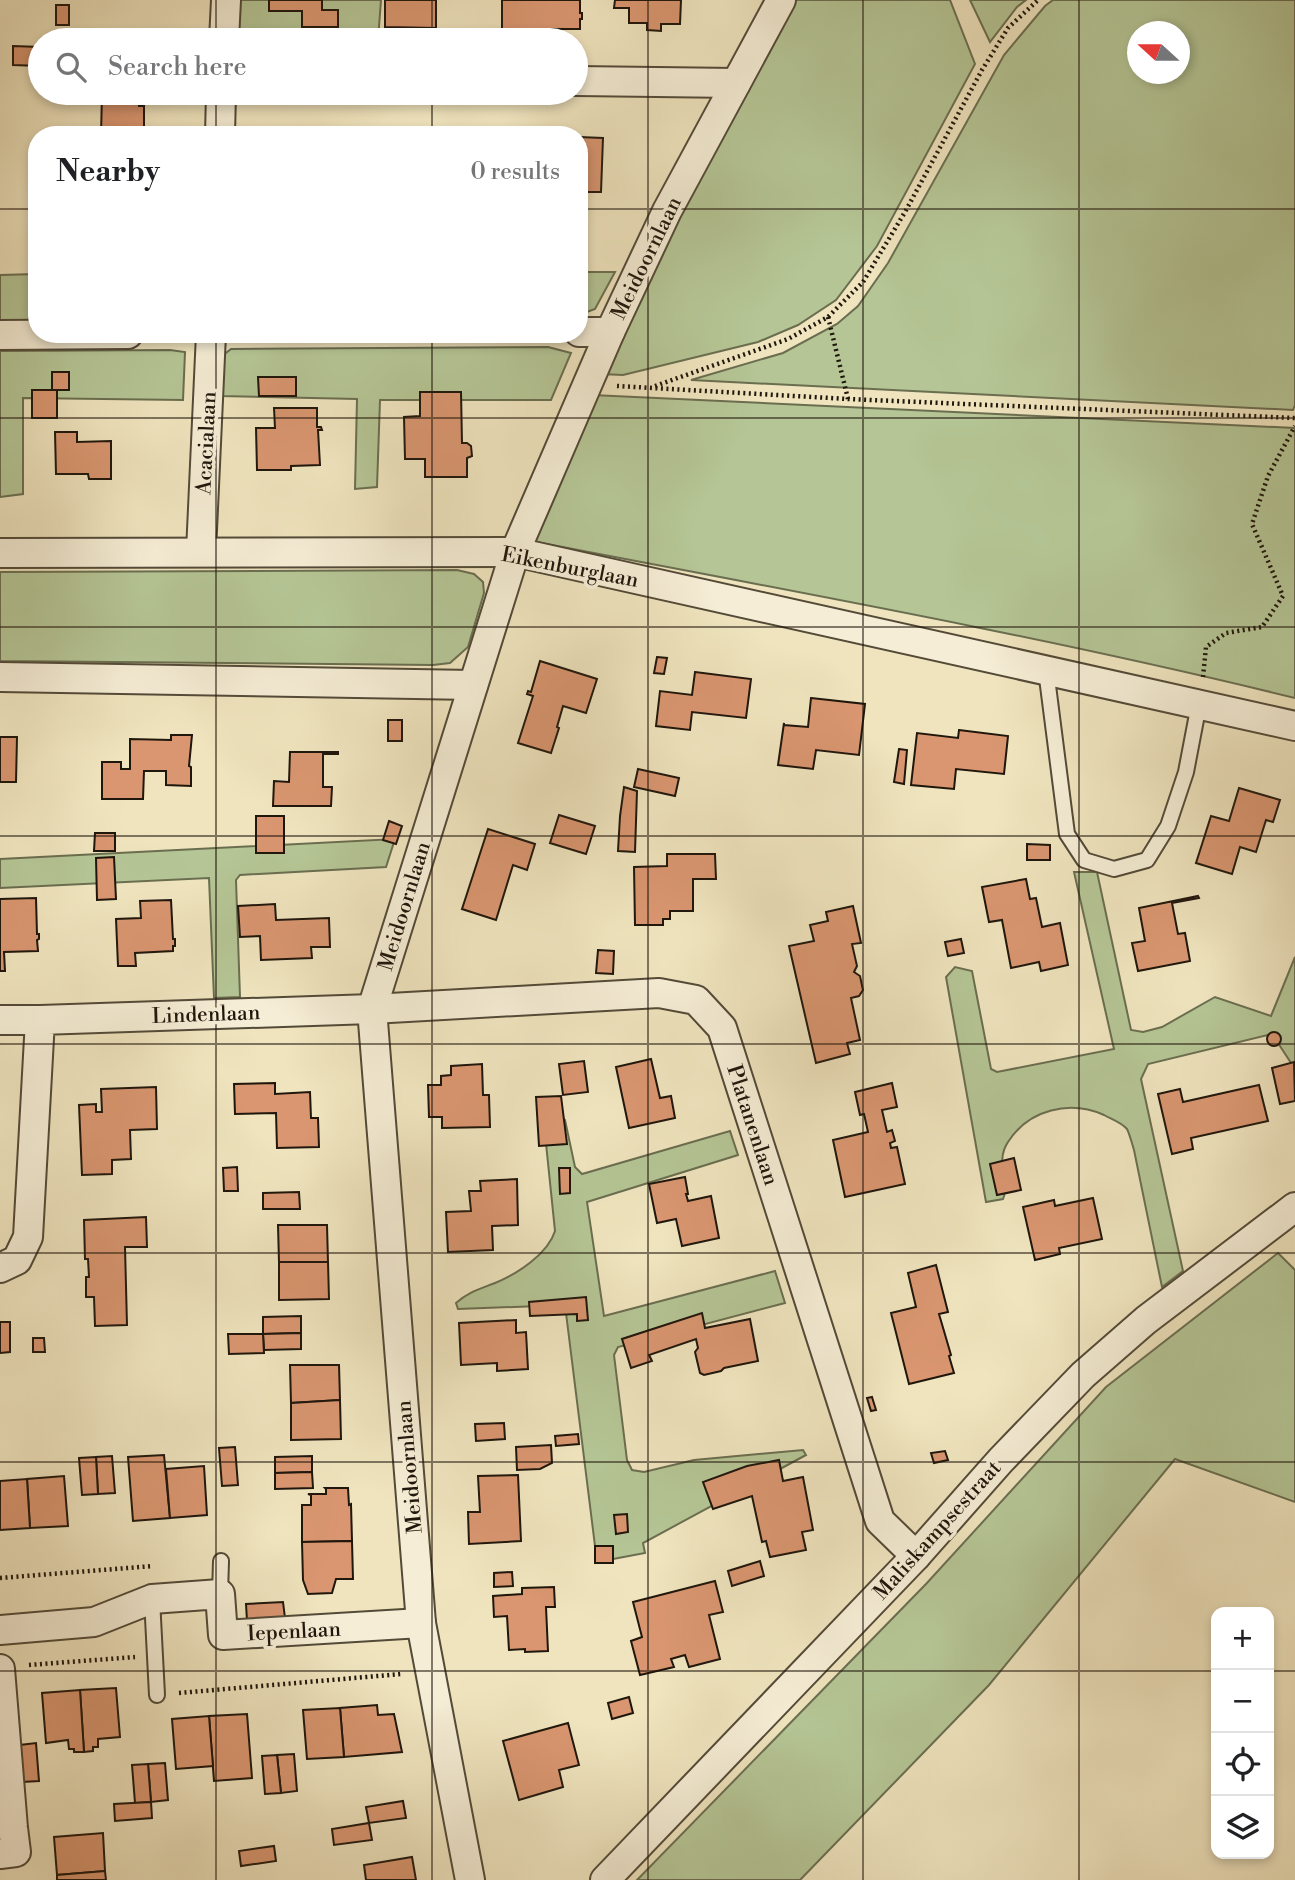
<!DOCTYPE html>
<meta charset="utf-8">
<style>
:root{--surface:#fff;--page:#f6f6f6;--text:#202124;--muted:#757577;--line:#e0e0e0}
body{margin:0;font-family:"Libre Bodoni",serif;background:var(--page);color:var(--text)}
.controls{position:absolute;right:21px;bottom:21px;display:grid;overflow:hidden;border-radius:14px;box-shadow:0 4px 10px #0003}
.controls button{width:63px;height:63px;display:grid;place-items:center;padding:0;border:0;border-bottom:2px solid var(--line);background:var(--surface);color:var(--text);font:35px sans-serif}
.compass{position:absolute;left:1127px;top:21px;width:63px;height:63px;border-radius:50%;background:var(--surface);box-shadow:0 4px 10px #0003;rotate:291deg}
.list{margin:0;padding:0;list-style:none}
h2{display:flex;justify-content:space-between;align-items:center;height:91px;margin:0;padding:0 28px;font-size:30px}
h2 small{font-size:23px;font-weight:400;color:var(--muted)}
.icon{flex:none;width:38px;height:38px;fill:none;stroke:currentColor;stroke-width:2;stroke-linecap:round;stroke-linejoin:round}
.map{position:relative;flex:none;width:1295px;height:1880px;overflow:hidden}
.search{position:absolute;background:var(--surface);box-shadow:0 4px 10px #0003;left:28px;top:28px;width:560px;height:77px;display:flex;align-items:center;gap:18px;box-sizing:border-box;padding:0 24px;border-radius:38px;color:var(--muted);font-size:26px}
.panel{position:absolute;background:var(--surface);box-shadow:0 4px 10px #0003;left:28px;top:126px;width:560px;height:217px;border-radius:28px}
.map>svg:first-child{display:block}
.green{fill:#b5c595;stroke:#6a6e50;stroke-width:2;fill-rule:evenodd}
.building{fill:#d99670;stroke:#1f160c;stroke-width:2}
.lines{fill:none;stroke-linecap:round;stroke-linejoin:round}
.lane-casing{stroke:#534a38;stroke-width:18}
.street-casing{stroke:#534a38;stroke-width:32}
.path{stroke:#1f160c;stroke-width:4.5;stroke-dasharray:2 3.5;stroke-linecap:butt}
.lane{stroke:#f5edd5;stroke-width:14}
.street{stroke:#f5edd5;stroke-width:28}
.grid{fill:none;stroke:#1f160c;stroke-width:2;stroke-opacity:0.55}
.labels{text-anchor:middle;stroke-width:7;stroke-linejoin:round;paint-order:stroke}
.street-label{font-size:21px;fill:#1f160c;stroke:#f5edd5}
</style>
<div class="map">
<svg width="1295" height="1880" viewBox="0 0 1295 1880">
<rect width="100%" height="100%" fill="#efe4be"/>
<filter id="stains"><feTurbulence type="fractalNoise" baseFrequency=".00286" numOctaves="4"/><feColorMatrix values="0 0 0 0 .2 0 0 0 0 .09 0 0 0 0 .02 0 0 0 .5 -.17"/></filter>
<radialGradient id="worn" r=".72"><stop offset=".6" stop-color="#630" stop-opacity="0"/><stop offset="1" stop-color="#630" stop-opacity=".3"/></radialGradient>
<g class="green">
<polygon points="237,0 381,0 378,40 236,40"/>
<polygon points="796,0 950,0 975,64 877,246 836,300 798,325 758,342 623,375 601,374 629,312"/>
<polygon points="970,0 1026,0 1017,7 990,42"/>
<path d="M 1053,0 L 1295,0 L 1295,405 L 1293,410 L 691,380 L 783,353 L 837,324 L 858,306 L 888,263 L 1004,55 L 1045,6 ZM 1138,32 L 1180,32 L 1180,74 L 1138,74 Z"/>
<polygon points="579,272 615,272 595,309 579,315"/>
<polygon points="37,274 37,324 0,324 0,275"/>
<polygon points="548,347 571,353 551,400 380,400 377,487 355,489 357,399 220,396 222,356 231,349"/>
<polygon points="170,350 185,352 183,400 23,398 23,494 0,497 0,351"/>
<path d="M 592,395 L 1295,428 L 1295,698 C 1043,636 786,590 531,541 Z"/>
<polygon points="457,570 474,574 483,582 484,593 468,647 450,663 433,665 0,661 0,572"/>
<polygon points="395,839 386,867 240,875 236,880 240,997 214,998 209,878 0,888 0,859"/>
<path d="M 1074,872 L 1097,872 L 1131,1030 L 1143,1032 L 1162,1027 L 1215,997 L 1271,1016 L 1295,957 L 1295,1069 L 1272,1034 L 1148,1064 L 1141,1079 L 1183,1271 L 1162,1287 L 1134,1150 C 1132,1144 1130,1135 1127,1129 C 1121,1122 1111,1119 1104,1115 C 1070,1100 1029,1109 1008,1142 C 994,1163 1011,1182 1003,1199 L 986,1202 L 946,977 L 955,967 L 972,971 L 991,1069 L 997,1072 L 1114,1049 Z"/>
<path d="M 550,1115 L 565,1120 L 575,1167 L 582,1174 L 730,1131 L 738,1155 L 587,1202 L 604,1316 L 775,1271 L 785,1303 L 618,1347 L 614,1355 L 627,1460 L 632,1470 L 644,1472 L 694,1460 L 803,1450 L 806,1455 L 643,1543 L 645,1553 L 597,1562 L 565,1305 L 458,1309 L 456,1303 C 468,1292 480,1289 495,1283 C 517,1274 548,1254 555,1231 L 544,1124 Z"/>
<polygon points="1278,1253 1295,1270 1295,1502 1175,1459 989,1685 800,1880 637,1880 926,1584 1106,1387"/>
</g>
<g class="building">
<polygon points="269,0 322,0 322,10 338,10 338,27 302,27 302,11 269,11"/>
<polygon points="385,0 436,0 436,28 385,27"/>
<polygon points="502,0 580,0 580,13 582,13 582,19 580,19 580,29 502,29"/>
<polygon points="615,0 681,0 680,24 661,24 661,31 647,30 647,23 629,23 629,8 614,8"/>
<rect x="56" y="5" width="13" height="20"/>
<polygon points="13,46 40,47 40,66 13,65"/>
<polygon points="102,93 139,93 139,106 144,106 144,135 101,135"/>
<polygon points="579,137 603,138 601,192 579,192"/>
<rect x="52" y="372" width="17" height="18"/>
<polygon points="258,377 296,377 296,396 259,396"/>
<rect x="32" y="390" width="25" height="28"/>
<polygon points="420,392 461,392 462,443 467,443 471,446 472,456 467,458 467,477 425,477 425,459 405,459 404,417 420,416"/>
<polygon points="274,408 317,408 317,427 321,427 322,430 318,430 320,465 291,466 291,470 257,470 256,428 275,428"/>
<polygon points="55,432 77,432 77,442 111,441 111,479 89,479 88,474 56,474"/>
<polygon points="657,657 667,658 664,674 654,673"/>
<polygon points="540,661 597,679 586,713 563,706 557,727 559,728 551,753 518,743 533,696 527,694 528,691 531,692"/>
<polygon points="695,672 751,679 746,718 692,712 690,730 656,726 660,691 692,695"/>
<polygon points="811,698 865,704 859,755 816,750 813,769 778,765 784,723 784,725 808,727"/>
<rect x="388" y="720" width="14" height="21"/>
<polygon points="959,730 1008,736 1004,774 956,769 954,789 911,785 917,733 958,738"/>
<polygon points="171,735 192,735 189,766 191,767 191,786 166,785 166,771 144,771 143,799 102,799 102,762 121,762 121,769 130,769 130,739 171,740"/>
<polygon points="0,737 17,737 16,782 0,782"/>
<polygon points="899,749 907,750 904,784 894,782"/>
<polygon points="290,752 338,752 338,754 323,754 323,787 332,787 331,806 273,806 274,781 289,782"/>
<polygon points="638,769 679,778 675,796 634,787"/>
<polygon points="624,787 637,791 635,852 618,851 620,816"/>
<polygon points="1239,788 1280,800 1273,822 1266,820 1256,852 1240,847 1232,874 1196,863 1211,816 1229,821"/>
<polygon points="559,815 595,826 586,854 550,843"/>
<rect x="256" y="816" width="28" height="37"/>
<polygon points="389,821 402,826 396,844 383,840"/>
<polygon points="488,829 535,844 527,870 513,865 496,920 462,909"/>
<polygon points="95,833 115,833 115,851 94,851"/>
<polygon points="1027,844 1050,845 1050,860 1027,860"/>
<polygon points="667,854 715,854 716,879 693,879 693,911 670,911 670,919 663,919 663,925 635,925 634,867 667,866"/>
<polygon points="114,857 116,899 97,900 96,858"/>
<polygon points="1026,879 1030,899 1036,898 1042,927 1060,923 1068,965 1041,971 1039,962 1011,968 1002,920 989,922 982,887"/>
<polygon points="1198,896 1199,898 1172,903 1178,934 1185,933 1190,961 1138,971 1132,943 1145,941 1139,908"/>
<polygon points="36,898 37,934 39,934 39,939 37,940 38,951 4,952 5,971 0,971 0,899"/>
<polygon points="171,900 173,939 175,939 175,946 173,946 173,951 135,953 136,966 118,966 116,919 141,918 140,901"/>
<polygon points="275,904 276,920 329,918 330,947 311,947 312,958 261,960 260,936 240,937 238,906"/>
<polygon points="853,906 861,943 852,944 857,966 854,972 860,976 863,990 859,996 851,998 860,1040 847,1043 850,1054 816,1063 789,946 814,941 810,925 828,921 826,912"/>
<polygon points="961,939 964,953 948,956 945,942"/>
<polygon points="598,950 614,951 613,974 596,973"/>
<circle cx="1274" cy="1039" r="7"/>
<polygon points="651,1059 660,1098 671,1096 675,1118 629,1128 616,1067"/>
<polygon points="584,1061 588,1092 563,1095 559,1064"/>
<polygon points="1294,1062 1295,1101 1280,1104 1272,1068"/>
<polygon points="482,1064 483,1095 489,1095 490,1127 442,1128 442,1117 429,1117 428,1085 441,1085 441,1076 451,1075 451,1066"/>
<polygon points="275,1083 275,1094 310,1092 311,1118 318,1118 319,1147 277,1148 276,1113 235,1114 234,1084"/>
<polygon points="892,1083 897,1107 882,1110 887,1132 892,1130 895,1141 890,1143 891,1148 897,1147 905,1184 845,1197 833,1140 868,1132 864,1114 860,1115 855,1092"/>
<polygon points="1259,1085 1268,1121 1191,1138 1193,1149 1172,1154 1158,1094 1180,1089 1183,1102"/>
<polygon points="156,1087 157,1129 130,1130 131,1159 112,1160 112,1174 82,1175 79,1105 96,1104 96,1112 102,1112 101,1089"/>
<polygon points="561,1096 567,1144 539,1146 536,1097"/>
<polygon points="1014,1158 1021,1190 997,1195 990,1164"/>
<polygon points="237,1167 238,1191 224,1191 223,1168"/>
<polygon points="559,1168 570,1168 570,1193 560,1194"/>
<polygon points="685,1177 688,1194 686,1194 688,1201 711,1196 719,1238 682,1246 676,1219 657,1223 649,1184"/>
<polygon points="517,1179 518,1225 492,1226 493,1250 448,1252 446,1212 471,1211 469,1191 481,1191 480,1181"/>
<polygon points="299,1192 300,1209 263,1209 263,1193"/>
<polygon points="1093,1198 1102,1239 1059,1248 1060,1254 1035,1260 1023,1207 1054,1200 1055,1206"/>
<polygon points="146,1217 147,1247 125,1247 127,1325 95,1326 94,1297 86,1297 86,1277 89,1277 88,1259 85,1259 84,1220"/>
<polygon points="278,1225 327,1225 328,1262 279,1262"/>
<polygon points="279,1262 328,1262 329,1299 279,1300"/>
<polygon points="936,1265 948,1312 939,1314 951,1355 949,1356 954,1373 909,1384 891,1313 916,1307 908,1273"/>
<polygon points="586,1297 588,1320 577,1321 577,1314 530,1316 529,1302"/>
<polygon points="702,1313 705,1328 750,1319 758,1361 724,1368 721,1371 704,1375 700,1373 695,1352 698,1348 696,1339 649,1355 652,1361 631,1368 622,1339"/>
<polygon points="301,1316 301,1333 263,1334 263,1317"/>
<polygon points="516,1320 516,1333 526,1332 528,1369 497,1371 497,1363 461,1365 459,1323"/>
<polygon points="0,1322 10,1322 10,1352 0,1353"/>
<polygon points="301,1333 301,1349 264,1350 263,1334"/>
<polygon points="228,1334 263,1334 264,1353 229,1354"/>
<polygon points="33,1338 44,1338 45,1352 33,1352"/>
<polygon points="290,1365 339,1365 340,1400 291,1403"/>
<polygon points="872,1397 876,1410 871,1411 867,1398"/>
<polygon points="340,1400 341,1439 291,1440 291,1403"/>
<polygon points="504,1423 505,1439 476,1441 475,1424"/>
<polygon points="578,1434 579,1444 556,1446 555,1436"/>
<polygon points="551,1445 552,1463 540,1469 517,1470 516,1447"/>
<polygon points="235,1447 238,1485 222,1486 219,1448"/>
<polygon points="945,1451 948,1460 934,1463 931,1453"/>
<polygon points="164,1455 170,1518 133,1521 128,1457"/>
<polygon points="112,1456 115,1493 98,1494 96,1457"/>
<polygon points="312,1456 312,1472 275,1473 275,1457"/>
<polygon points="96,1457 98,1494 82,1495 79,1458"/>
<polygon points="779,1460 783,1481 803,1477 813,1530 802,1532 806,1550 770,1557 766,1541 762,1542 752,1496 713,1509 703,1482 747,1466"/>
<polygon points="204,1466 207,1515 170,1518 166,1469"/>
<polygon points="312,1472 313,1488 275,1489 275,1473"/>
<polygon points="518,1475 521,1541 469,1544 468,1512 480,1512 478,1476"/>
<polygon points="64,1476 68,1526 30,1528 27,1479"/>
<polygon points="27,1479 30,1528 0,1530 0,1481"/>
<polygon points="325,1488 348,1488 349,1505 351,1504 352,1541 302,1542 302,1505 311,1505 311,1495 308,1494 326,1494 326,1489"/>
<polygon points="627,1514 628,1532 616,1534 614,1515"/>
<polygon points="352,1541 353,1579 336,1579 332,1593 308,1594 303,1580 302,1542"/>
<rect x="595" y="1546" width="18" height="17"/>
<polygon points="760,1561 764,1576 732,1586 728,1571"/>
<polygon points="512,1572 513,1586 494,1587 494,1573"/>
<polygon points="715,1581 723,1612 709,1615 720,1659 689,1667 685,1655 671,1659 674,1667 640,1675 631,1641 642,1637 633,1602"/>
<polygon points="554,1587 555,1607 546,1607 548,1651 525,1652 525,1649 509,1650 507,1616 494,1617 493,1596 522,1594 522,1588"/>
<polygon points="283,1602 285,1618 247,1621 246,1604"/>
<polygon points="116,1688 120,1737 98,1739 98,1747 93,1747 93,1751 84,1752 80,1690"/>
<polygon points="80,1690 84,1752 74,1752 74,1749 69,1749 68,1740 46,1743 42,1693"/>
<polygon points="629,1697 633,1713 612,1719 608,1703"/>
<polygon points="377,1705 378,1715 394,1714 402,1752 344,1757 340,1708"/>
<polygon points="340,1708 344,1757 307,1759 303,1710"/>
<polygon points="247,1714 252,1778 214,1781 209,1716"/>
<polygon points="209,1716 213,1766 176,1769 172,1719"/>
<polygon points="568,1723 579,1765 559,1770 563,1787 519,1800 503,1741"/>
<polygon points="36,1743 39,1781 22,1782 20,1745"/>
<polygon points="294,1754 297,1791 281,1793 277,1755"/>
<polygon points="277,1755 281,1793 265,1794 262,1756"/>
<polygon points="165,1763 168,1800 151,1802 148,1764"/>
<polygon points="148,1764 151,1802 135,1803 132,1765"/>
<polygon points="403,1801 406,1818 369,1823 366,1807"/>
<polygon points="151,1802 152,1818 115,1821 114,1804"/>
<polygon points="369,1823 372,1840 334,1845 332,1829"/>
<polygon points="103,1833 105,1871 57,1875 54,1837"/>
<polygon points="274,1846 276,1861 241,1866 239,1851"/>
<polygon points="412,1857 416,1880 366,1880 364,1865"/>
<polygon points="105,1871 106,1880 57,1880 57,1875"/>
</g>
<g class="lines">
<g class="lane-casing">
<g id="lane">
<polyline points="1046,670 1067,834 1084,860 1114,869 1147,860 1168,826 1186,772 1199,704"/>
<polyline points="220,1594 221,1561"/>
<polyline points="152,1599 157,1695"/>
</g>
</g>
<g class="street-casing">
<g id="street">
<polyline points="224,40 226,0"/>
<polyline points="576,81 736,83"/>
<polyline points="220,135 221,93"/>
<polyline points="579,332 610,332"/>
<polyline points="0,335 128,334"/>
<polyline points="201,552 211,334"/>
<polyline points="0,553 515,552 1295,726"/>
<polyline points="0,677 473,685"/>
<polyline points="0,1020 40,1020"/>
<polyline points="0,1268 17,1260 28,1237 40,1020 372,1009 659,993 696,1000 722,1028 880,1521 916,1556"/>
<polyline points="0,1630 94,1622 152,1599 220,1594 223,1635 421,1623"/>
<polyline points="0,1669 13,1828 16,1852 0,1854"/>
<polyline points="470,1880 421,1623 372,1009 515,552 610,332 667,211 781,0"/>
<polyline points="605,1880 916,1556 1001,1460 1083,1375 1146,1320 1295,1207"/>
</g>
</g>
<g class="path">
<polyline points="828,317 848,399"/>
<polyline points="617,386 848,399 1295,418"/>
<polyline points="655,386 788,339 828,317 863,282 905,212 982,70 1008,28 1038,0"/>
<polyline points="1203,677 1206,647 1226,633 1262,627 1283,596 1252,524 1268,476 1295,426"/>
<polyline points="0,1578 153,1566"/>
<polyline points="29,1665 135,1657"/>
<polyline points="179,1693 401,1674"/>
</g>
<use href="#lane" class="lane"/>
<use href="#street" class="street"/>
</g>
<path class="grid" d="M 216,0 L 216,40M 432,0 L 432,40M 648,0 L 648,1880M 863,0 L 863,1880M 1079,0 L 1079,1880M 216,93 L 216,135M 432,93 L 432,135M 0,209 L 37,209M 579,209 L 1295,209M 216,334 L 216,1880M 432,334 L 432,1880M 0,418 L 1295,418M 0,627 L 1295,627M 0,836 L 1295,836M 0,1044 L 1295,1044M 0,1253 L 1295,1253M 0,1462 L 1295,1462M 0,1671 L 1216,1671M 1269,1671 L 1295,1671"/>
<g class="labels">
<g class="street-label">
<text transform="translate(646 258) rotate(-64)" y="7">Meidoornlaan</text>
<text transform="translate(206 443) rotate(-87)" y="7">Acacialaan</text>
<text transform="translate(570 567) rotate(11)" y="7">Eikenburglaan</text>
<text transform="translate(404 906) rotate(-73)" y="7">Meidoornlaan</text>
<text transform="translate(206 1014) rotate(-2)" y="7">Lindenlaan</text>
<text transform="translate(753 1125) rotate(72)" y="7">Platanenlaan</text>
<text transform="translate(409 1467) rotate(-95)" y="7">Meidoornlaan</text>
<text transform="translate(937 1530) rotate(-48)" y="7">Maliskampsestraat</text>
<text transform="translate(294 1631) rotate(-3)" y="7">Iepenlaan</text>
</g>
</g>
<rect width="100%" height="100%" filter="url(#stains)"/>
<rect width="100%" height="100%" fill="url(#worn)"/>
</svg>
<div class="controls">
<button>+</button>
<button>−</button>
<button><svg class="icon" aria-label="locate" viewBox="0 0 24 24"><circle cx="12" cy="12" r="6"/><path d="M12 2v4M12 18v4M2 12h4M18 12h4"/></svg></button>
<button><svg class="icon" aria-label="layers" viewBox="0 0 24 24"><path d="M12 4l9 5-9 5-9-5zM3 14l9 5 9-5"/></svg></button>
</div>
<svg class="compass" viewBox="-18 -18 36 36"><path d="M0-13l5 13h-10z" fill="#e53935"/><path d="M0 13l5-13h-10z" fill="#757577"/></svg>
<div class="search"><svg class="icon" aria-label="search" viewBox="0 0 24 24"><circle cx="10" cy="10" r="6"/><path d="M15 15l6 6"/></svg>Search here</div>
<section class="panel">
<h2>Nearby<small>0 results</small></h2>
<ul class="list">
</ul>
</section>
</div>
